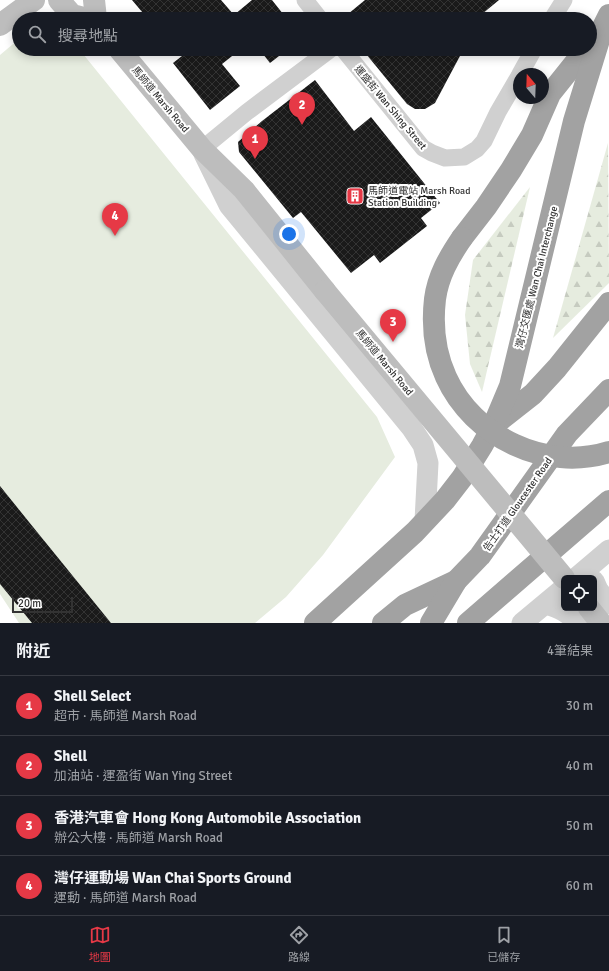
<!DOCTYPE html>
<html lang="zh-TW">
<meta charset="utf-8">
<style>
:root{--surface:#171b24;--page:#242831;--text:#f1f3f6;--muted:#9ea1a6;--line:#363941;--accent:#e63946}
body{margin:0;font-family:Signika,"Noto Sans TC",sans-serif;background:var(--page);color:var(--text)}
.controls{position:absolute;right:12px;bottom:12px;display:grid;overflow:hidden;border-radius:6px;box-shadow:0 2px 10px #0003}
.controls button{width:36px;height:36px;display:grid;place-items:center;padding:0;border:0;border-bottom:1px solid var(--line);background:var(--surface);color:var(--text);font:20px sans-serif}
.compass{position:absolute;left:513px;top:68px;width:36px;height:36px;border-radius:50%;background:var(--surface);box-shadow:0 2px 10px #0003;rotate:341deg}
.scale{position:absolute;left:12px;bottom:10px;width:61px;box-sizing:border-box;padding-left:4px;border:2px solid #333;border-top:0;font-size:11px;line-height:14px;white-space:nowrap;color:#333;-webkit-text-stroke:3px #fff;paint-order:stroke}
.you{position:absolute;left:289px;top:234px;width:14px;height:14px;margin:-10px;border:3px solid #fff;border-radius:50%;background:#1a73e8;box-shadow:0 0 0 6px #1a73e833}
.badge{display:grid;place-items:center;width:26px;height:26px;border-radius:50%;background:var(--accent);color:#fff;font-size:13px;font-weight:700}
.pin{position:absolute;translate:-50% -33px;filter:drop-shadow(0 1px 2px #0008)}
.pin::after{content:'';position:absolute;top:21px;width:14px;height:12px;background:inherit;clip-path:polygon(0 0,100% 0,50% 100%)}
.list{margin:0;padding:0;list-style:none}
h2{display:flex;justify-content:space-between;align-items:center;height:52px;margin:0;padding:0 16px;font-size:17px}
h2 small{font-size:13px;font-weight:400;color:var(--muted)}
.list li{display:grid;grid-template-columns:26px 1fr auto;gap:12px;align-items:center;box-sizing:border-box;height:60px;padding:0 16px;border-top:1px solid var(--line)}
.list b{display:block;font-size:15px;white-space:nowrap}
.list p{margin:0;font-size:13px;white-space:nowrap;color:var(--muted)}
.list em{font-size:13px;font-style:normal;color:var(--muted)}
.icon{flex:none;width:22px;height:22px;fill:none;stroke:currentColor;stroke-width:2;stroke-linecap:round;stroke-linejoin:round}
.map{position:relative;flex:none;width:609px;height:623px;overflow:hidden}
.search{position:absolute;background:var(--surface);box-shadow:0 2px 10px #0003;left:12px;right:12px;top:12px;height:44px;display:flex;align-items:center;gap:10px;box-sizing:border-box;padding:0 14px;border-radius:22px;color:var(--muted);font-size:15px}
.sheet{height:292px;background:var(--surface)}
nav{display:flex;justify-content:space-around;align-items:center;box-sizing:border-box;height:56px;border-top:1px solid var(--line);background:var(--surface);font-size:11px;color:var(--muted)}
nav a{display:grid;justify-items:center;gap:2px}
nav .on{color:var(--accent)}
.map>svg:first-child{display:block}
.forest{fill:url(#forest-firs)}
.pitch{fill:#e6ecdf}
.building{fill:url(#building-cross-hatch)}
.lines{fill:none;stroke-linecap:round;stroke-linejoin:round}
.minor{stroke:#d0d0d0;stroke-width:17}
.tertiary{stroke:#d0d0d0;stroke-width:21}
.secondary{stroke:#bdbdbd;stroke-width:22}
.trunk{stroke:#a2a2a2;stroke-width:22}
.secondary-bridge{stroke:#bdbdbd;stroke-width:22}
.trunk-bridge{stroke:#a2a2a2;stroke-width:22}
.labels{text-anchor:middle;stroke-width:4;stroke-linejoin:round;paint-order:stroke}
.street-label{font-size:10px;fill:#333;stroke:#fff}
.poi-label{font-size:10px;fill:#333;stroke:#fff;text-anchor:start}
</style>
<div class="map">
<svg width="609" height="623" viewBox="0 0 609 623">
<defs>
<pattern id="forest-firs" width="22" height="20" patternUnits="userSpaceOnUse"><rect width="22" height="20" fill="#e6ecdf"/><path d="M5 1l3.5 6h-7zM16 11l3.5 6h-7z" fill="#c6cbc0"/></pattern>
<pattern id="building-cross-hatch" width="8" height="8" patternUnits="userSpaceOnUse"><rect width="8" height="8" fill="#1a1a1a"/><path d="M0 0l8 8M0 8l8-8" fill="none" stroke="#333"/></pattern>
</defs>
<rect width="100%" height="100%" fill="#fff"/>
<g class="forest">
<polygon points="608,143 609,283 553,338"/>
<polygon points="530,187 482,392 470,364 465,315 473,260"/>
</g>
<polygon class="pitch" points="19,39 19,49 79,49 377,417 395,457 323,555 286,597 255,623 19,623 0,594 0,55"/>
<g class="building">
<polygon points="132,0 221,0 234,15 252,0 272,0 287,19 148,19"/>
<polygon points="365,0 499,0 476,19 342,19"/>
<polygon points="191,49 241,49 222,64 240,86 210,110 173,63"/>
<polygon points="259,49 288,49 270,63"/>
<polygon points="362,49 457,49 461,54 435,103 425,109 415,109 407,104"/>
<polygon points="315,80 354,131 371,117 440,203 421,218 427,226 380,263 374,255 351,273 301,212 293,218 239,152 238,142 262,121"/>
<polygon points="0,486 29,522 111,623 32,623 0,584"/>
</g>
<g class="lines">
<g class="minor">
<polyline points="305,0 320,19"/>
<polyline points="552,19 564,0"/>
<polyline points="343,49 423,148 432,153 445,158 464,157 477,149 484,141 498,112 519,76"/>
<polyline points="520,74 534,49"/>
<polyline points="202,149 247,112 331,49"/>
</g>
<g class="tertiary">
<polyline points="204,154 229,205 411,427 423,445 428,463 425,521"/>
<polyline points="576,578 609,550"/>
<polyline points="594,581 598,590 609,604"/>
<path d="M 546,604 C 559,608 568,612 578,623"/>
<polyline points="522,623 564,588"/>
</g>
<g class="secondary">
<polyline points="59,0 72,15 87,19"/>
<polyline points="94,0 96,19"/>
<polyline points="0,25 34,0"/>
<polyline points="119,49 202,149 244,190 325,291"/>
<polyline points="589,608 601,623"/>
</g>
<g class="trunk">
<polyline points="462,238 486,207 511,170 532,135 550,94 586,49"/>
<polyline points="495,424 533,394 557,368 609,303"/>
<polyline points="315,623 415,532 445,500 462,478 482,446 494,424 510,386 574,121 603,27 609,15"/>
<polyline points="383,623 405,605 456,581"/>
<polyline points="431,623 456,581 480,556 567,434 609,390"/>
<polyline points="468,623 609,501"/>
</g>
<polyline class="secondary-bridge" points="325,291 564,578"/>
<path class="trunk-bridge" d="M 462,238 C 449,257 438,276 435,299 C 432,325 435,353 446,377 C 473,437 546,472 609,452"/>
</g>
<defs>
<g id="building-square" transform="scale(0.9)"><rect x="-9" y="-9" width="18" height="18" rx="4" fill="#e63946" stroke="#fff"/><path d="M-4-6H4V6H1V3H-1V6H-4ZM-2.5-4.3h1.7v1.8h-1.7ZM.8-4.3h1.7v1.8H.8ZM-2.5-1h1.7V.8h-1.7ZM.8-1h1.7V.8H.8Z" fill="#fff"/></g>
</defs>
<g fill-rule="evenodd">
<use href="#building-square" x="355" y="196"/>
</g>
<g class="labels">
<g class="street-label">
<text transform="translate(161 99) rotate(50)" y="4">馬師道 Marsh Road</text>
<text transform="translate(391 107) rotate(50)" y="4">運盛街 Wan Shing Street</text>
<text transform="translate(536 277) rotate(-76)" y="4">灣仔交匯處 Wan Chai Interchange</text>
<text transform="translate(385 362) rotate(50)" y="4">馬師道 Marsh Road</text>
<text transform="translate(517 504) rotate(-55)" y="4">告士打道 Gloucester Road</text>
</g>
<g class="poi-label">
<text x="368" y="194">馬師道電站 Marsh Road<tspan x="368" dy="12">Station Building</tspan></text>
</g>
</g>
</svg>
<div class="controls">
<button><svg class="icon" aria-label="locate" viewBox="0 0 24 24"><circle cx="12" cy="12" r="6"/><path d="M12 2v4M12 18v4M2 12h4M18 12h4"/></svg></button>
</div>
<svg class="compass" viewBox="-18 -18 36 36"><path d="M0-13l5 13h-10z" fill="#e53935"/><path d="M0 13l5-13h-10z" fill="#9ea1a6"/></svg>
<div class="scale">20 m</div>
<div class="you"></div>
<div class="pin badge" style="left:255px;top:159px">1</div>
<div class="pin badge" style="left:302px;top:125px">2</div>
<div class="pin badge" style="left:393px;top:342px">3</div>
<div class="pin badge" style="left:115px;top:236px">4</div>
<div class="search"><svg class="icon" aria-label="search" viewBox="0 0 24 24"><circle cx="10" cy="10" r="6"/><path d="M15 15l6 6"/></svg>搜尋地點</div>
</div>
<section class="sheet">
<h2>附近<small>4筆結果</small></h2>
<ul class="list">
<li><span class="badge">1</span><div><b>Shell Select</b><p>超市 · 馬師道 Marsh Road</p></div><em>30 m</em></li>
<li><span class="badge">2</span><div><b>Shell</b><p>加油站 · 運盈街 Wan Ying Street</p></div><em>40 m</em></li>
<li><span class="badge">3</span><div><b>香港汽車會 Hong Kong Automobile Association</b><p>辦公大樓 · 馬師道 Marsh Road</p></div><em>50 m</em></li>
<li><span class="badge">4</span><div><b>灣仔運動場 Wan Chai Sports Ground</b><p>運動 · 馬師道 Marsh Road</p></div><em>60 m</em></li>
</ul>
</section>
<nav>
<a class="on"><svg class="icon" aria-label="map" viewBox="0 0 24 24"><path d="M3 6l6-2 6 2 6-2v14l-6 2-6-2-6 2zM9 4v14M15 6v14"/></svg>地圖</a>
<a><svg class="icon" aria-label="directions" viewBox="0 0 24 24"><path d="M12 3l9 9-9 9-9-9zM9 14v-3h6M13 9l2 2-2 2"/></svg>路線</a>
<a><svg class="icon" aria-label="saved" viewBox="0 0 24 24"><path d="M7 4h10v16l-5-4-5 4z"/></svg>已儲存</a>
</nav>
